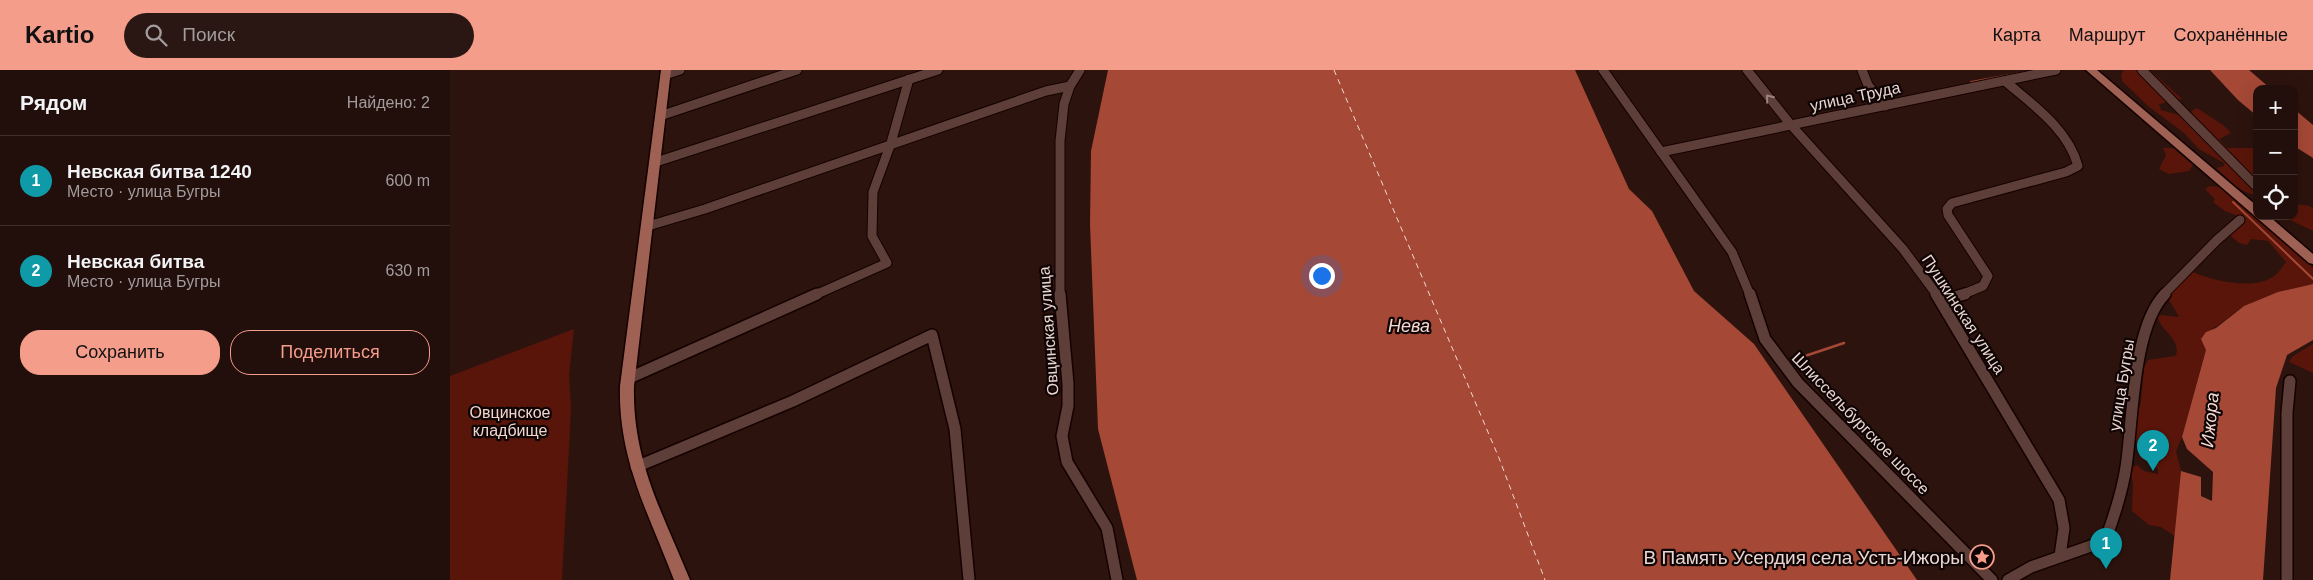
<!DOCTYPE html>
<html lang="ru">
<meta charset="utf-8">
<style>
:root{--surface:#220e0a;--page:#2a1713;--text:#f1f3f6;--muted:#a29c9c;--line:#3f2e2b;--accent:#f49d8b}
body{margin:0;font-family:Arial,sans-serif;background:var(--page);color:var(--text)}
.controls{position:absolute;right:15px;top:15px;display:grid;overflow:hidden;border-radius:10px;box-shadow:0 5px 20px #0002}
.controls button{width:45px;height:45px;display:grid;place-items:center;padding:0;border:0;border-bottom:1px solid var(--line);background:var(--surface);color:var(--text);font:25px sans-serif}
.you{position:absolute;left:871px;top:205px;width:18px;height:18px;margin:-12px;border:4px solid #fff;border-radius:50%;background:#1a73e8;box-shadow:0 0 0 8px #1a73e833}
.badge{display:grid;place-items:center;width:32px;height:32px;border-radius:50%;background:var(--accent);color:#fff;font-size:16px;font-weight:700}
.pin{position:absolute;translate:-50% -41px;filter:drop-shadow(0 1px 2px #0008)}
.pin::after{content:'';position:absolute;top:26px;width:18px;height:15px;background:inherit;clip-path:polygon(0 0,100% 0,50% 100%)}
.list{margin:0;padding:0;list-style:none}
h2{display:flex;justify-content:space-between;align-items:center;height:65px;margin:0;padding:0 20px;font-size:21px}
h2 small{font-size:16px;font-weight:400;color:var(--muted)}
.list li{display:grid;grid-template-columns:32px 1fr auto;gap:15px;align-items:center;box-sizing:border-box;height:90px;padding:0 20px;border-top:1px solid var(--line)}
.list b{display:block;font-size:19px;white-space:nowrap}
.list p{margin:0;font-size:16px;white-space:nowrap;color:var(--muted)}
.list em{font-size:16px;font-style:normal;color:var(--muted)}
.actions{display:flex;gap:10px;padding:15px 20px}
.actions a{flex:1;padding:11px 0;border:1px solid var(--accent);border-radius:20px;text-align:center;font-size:18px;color:var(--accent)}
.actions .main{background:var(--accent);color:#111}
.icon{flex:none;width:28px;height:28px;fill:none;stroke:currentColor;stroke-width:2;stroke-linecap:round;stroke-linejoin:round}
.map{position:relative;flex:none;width:1863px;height:510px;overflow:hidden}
header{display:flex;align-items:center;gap:30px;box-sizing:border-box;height:70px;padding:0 25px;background:var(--accent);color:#111}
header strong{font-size:24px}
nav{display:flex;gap:28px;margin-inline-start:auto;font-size:18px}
.search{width:350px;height:45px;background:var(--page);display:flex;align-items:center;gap:12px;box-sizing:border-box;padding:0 18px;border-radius:28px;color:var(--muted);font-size:19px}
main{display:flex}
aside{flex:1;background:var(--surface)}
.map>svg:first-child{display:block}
.green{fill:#591509}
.water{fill:#a54836}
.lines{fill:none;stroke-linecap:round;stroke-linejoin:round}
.stream-far1{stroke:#a54836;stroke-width:2}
.stream{stroke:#a54836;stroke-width:2.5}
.ferry{stroke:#f4d9d3;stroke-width:1;stroke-dasharray:5.5 4.5;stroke-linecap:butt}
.minor-far1-casing{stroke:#140100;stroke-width:11}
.minor-casing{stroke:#140100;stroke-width:14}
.major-casing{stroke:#140100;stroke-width:3}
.minor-far1{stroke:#5d3e38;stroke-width:9}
.minor{stroke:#5d3e38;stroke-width:11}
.major{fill:#9f6154;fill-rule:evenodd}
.oneway{stroke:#9c827d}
.labels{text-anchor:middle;stroke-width:4.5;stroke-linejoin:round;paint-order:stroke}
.street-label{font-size:16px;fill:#e9d5d1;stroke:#0e0403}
.park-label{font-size:16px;fill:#f0d5cf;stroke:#0e0403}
.water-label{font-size:18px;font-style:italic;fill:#f4d9d3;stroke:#0e0403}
.near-poi-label{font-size:19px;fill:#e9d5d1;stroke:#0e0403;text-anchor:end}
</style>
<header>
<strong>Kartio</strong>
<div class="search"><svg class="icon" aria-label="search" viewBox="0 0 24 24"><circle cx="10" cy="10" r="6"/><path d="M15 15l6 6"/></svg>Поиск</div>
<nav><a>Карта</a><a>Маршрут</a><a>Сохранённые</a></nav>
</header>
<main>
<aside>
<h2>Рядом<small>Найдено: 2</small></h2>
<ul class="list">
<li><span class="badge" style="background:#0f9aa8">1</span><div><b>Невская битва 1240</b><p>Место · улица Бугры</p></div><em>600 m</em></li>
<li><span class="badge" style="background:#0f9aa8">2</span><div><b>Невская битва</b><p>Место · улица Бугры</p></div><em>630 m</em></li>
</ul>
<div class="actions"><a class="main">Сохранить</a><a>Поделиться</a></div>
</aside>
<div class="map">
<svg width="1863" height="510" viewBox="0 0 1863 510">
<rect width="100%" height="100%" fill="#2d130d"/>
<g class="green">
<path d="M 1674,0 L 1700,0 L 1732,29 L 1709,34 L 1711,40 L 1733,46 L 1747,38 L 1773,55 L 1781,63 L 1769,69 L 1777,78 L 1803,78 L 1807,82 L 1807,125 C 1789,123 1779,109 1766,98 L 1774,96 L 1774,93 L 1749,79 L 1733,62 L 1698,36 L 1672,11 L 1671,5 Z"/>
<polygon points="1713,78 1723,78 1743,95 1739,101 1719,104 1709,99 1716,85"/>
<path d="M 1760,116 L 1770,117 L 1863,198 L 1863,214 C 1839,219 1817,225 1795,236 C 1781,243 1771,256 1756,262 L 1756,280 L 1732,367 L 1726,381 L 1731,401 L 1725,466 L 1711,457 L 1699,455 L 1682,441 L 1683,414 L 1680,399 L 1687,395 L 1694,401 L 1708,404 L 1708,399 L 1690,388 L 1684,359 L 1691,331 L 1694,298 L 1698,290 L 1725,286 L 1727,282 C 1726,264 1713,263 1708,248 L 1710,245 L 1729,247 L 1718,228 L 1724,218 L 1743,202 C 1764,211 1803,220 1823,207 C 1828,204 1832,197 1836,192 L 1818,171 L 1801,169 L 1797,175 L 1789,173 L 1780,165 L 1796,149 L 1775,141 L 1763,132 L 1765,129 L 1755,119 Z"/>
<polygon points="1844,134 1860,136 1863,139 1863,161 1842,151 1824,146 1844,146"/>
<polygon points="124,259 119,305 121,340 112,510 0,510 0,306"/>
<polygon points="1863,274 1863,303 1839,292 1843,286"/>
</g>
<g class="water">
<polygon points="658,0 1125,0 1179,119 1202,141 1244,221 1304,274 1467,510 687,510 648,359 640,154 641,81"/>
<polygon points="1760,0 1799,0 1821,19 1807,19 1807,46 1788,30"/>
<polygon points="1844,39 1863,55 1863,88 1844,76"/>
<polygon points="1863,214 1863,270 1837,285 1826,318 1813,510 1720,510 1731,401 1751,407 1751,426 1762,431 1763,402 1737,379 1732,367 1756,280 1751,269 1756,262 1766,258 1794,236 1828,222"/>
</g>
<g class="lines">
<g class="stream-far1">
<polyline points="1521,12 1576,2"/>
<polyline points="1783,132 1863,209"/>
</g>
<polyline class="stream" points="1337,292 1394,273"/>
<polyline class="ferry" points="884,0 1049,388 1095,510"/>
<g class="minor-far1-casing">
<g id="minor-far1">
<polyline points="1153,0 1282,182 1300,225"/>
<polyline points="1297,0 1341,55 1453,179 1487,225"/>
<polyline points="1412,0 1418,15 1435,36"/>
<polyline points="1692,0 1807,117"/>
<polyline points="215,5 230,0"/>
<polyline points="210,46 347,0"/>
<polyline points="1211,82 1606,0"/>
<polyline points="206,92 488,0"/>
<polyline points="198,156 255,139 596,21 620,16"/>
<polyline points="365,225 437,193 422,166 423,122 441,73 459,9"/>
<polyline points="610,225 610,71 614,34 620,16 630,0"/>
<path d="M 1511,225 L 1533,216 L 1538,206 L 1498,145 L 1497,139 L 1502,133 L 1616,102 L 1628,96 C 1618,59 1583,35 1555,11"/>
<polyline points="1713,225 1767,170 1790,150"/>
</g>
</g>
<g class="minor-casing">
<g id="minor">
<polyline points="610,224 618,314 618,336 612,366 617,392 657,458 667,510"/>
<polyline points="1300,224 1315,269 1348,313 1542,510"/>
<polyline points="1486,224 1609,430 1614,458 1610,486"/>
<polyline points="1491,231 1515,224"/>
<polyline points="177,309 367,224"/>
<polyline points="186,397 343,331 482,265 505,359 519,510"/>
<path d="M 1558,510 L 1581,497 L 1655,471 C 1664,447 1672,423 1676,397 C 1683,352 1682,258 1715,224"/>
<polyline points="1837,510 1837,343 1840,311"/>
</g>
</g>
<g class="major-casing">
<g id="major">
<path d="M 211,0 L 221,0 L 184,316 C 182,390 213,444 240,510 L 224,510 C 199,444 168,390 170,316 Z"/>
<polygon points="1636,0 1647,0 1807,136 1807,146 1819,146 1863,184 1863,194 1859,193"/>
</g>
</g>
<use href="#minor-far1" class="minor-far1"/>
<use href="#minor" class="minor"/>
<use href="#major" class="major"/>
</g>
<defs><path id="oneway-chevron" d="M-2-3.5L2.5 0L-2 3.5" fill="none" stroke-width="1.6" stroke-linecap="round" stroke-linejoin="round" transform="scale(1.25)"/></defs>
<use class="oneway" href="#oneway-chevron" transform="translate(1319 28) rotate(-129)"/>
<defs>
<g id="sight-ring" transform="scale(1.25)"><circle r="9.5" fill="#0e0403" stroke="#f49d8b" stroke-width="1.5"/><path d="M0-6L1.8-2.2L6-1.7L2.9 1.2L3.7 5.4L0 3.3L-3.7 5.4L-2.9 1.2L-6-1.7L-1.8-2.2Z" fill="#f49d8b"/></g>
</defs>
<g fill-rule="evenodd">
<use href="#sight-ring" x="1532" y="487"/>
</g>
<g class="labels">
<g class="street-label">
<text transform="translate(1405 26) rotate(-12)" y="6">улица Труда</text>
<text transform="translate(1514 244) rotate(57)" y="6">Пушкинская улица</text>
<text transform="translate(598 261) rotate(-94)" y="6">Овцинская улица</text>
<text transform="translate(1671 315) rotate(-81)" y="6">улица Бугры</text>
<text transform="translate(1411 353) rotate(46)" y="6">Шлиссельбургское шоссе</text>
</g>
<g class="park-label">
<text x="60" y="348">Овцинское<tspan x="60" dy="18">кладбище</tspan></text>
</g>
<g class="water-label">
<text x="959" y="262">Нева</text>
<text transform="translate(1760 350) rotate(-84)" y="6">Ижора</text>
</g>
<g class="near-poi-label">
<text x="1514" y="494">В Память Усердия села Усть-Ижоры</text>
</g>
</g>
</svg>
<div class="controls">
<button>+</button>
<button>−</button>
<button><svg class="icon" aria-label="locate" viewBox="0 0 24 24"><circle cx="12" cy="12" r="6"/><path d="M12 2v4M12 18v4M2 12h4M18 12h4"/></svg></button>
</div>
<div class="you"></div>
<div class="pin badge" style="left:1656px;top:499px;background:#0f9aa8">1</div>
<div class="pin badge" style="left:1703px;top:401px;background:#0f9aa8">2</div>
</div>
</main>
